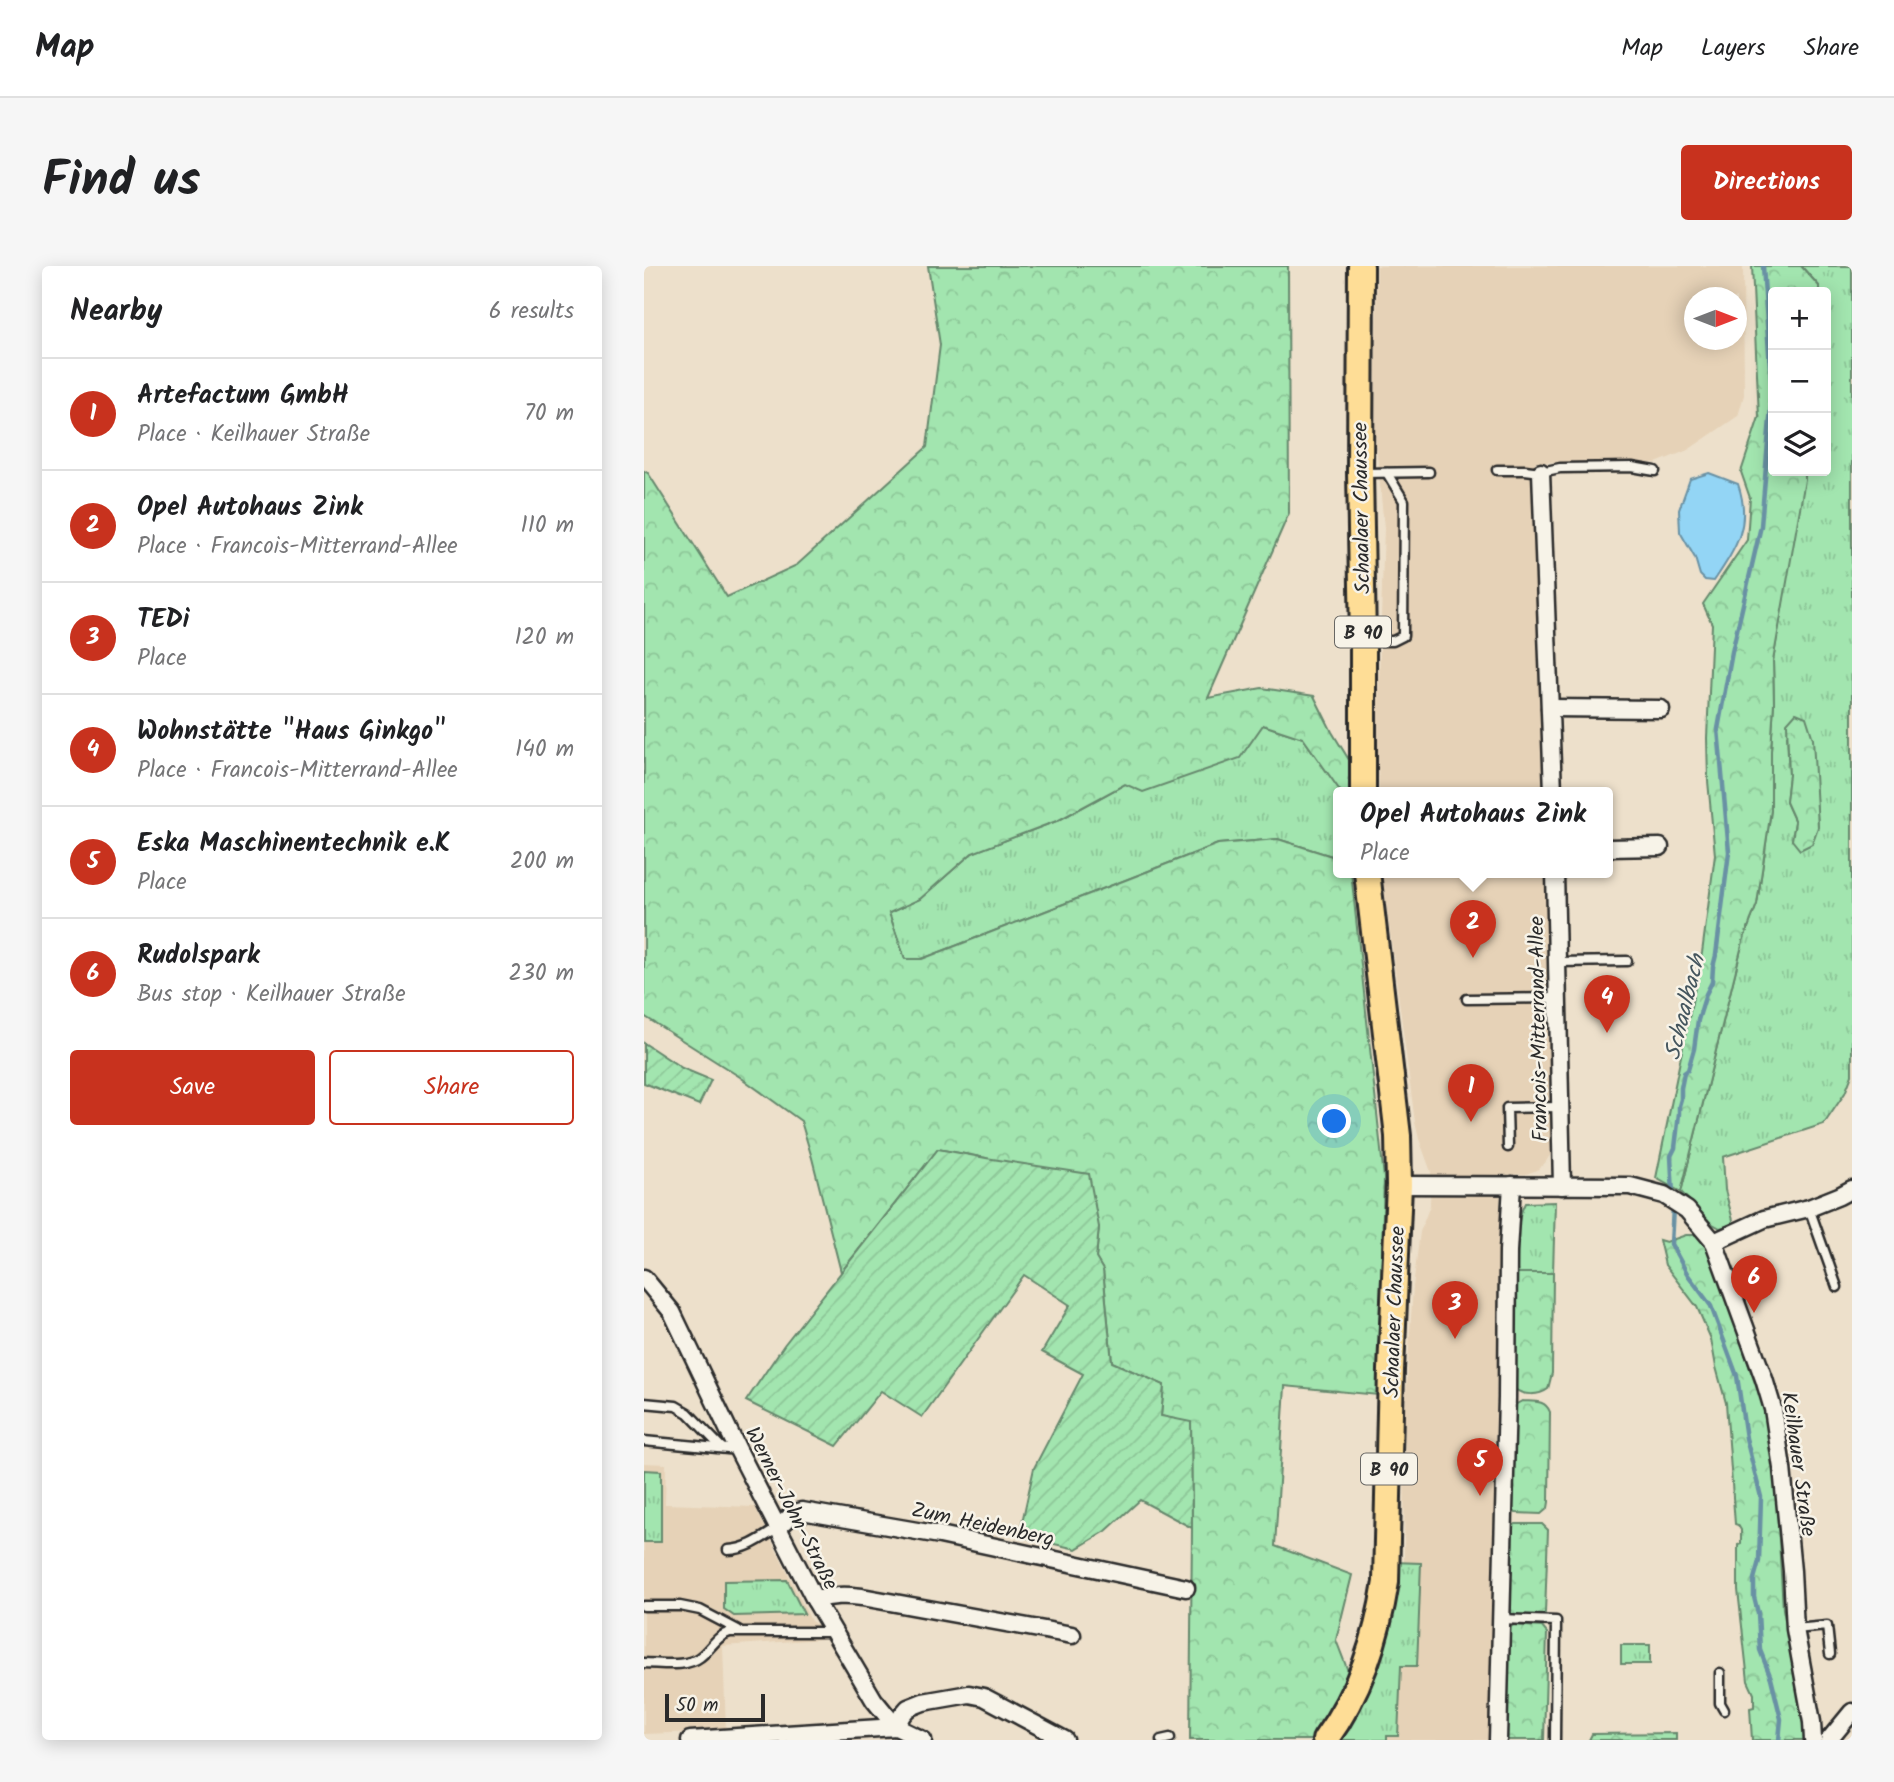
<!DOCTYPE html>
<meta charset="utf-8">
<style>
:root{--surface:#fff;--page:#f6f6f6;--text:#202124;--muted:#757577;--line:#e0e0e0;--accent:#c8321e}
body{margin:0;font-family:Kalam,sans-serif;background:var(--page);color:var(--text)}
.controls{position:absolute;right:21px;top:21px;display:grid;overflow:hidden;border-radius:7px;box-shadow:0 4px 18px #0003}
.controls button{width:63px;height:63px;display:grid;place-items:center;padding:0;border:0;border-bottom:2px solid var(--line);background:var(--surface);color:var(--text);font:35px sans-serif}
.compass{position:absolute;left:1040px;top:21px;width:63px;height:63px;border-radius:50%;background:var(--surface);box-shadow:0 4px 18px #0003;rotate:90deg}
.scale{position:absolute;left:21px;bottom:18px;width:100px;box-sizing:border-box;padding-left:7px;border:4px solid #2b2b2b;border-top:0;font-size:19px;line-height:24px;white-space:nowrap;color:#2b2b2b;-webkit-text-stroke:5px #f7f3e8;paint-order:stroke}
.you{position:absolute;left:691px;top:856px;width:24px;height:24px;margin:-18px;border:5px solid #fff;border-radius:50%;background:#1a73e8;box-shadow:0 0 0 10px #1a73e833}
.badge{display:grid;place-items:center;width:46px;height:46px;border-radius:50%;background:var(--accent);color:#fff;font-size:23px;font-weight:700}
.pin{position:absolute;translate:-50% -58px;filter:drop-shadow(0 2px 4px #0008)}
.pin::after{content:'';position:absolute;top:37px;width:24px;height:21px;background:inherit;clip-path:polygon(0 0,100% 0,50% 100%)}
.popup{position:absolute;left:689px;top:521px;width:280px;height:91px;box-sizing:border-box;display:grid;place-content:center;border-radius:7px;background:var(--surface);filter:drop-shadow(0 2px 5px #0005);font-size:23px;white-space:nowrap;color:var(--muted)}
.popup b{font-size:26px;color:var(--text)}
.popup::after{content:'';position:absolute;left:50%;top:100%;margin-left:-14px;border:14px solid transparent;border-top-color:var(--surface)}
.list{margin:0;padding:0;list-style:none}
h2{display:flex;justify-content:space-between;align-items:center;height:91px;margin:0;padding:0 28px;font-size:30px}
h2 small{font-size:23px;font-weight:400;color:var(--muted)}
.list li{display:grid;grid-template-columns:46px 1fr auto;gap:21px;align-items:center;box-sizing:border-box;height:112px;padding:0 28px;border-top:2px solid var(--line)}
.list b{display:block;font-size:26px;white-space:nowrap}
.list p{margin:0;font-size:23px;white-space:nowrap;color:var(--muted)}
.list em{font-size:23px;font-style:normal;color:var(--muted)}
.actions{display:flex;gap:14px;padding:21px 28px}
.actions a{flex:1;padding:16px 0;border:2px solid var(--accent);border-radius:7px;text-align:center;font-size:24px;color:var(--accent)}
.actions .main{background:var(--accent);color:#fff}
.icon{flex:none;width:38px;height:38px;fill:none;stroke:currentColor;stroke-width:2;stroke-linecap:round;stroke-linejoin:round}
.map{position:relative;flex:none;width:1208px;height:1474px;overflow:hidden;border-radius:7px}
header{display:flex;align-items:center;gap:42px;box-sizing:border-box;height:98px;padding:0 35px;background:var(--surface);border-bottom:2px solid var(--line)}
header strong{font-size:33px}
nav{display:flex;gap:38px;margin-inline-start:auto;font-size:24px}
.intro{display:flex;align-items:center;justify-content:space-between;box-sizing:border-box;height:168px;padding:0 42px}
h1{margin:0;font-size:49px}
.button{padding:18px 32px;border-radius:7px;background:var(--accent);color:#fff;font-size:24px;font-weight:700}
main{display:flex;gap:42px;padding:0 42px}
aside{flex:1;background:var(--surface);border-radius:7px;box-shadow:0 4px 18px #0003}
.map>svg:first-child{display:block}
.built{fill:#e6d2b7;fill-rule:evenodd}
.grass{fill:url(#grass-tufts);stroke:#66886d;stroke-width:2;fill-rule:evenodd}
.forest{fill:url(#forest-crowns);stroke:#66886d;stroke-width:2}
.garden{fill:url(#garden-furrows);stroke:#66886d;stroke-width:2}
.water{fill:#93d5f5;stroke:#6991a4;stroke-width:2}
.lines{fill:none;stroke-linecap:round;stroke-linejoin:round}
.stream{stroke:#6991a4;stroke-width:4.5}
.lane-casing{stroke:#2b2b2b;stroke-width:13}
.street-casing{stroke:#2b2b2b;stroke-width:21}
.primary-casing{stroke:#2b2b2b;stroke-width:30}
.lane{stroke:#f7f3e8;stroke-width:8}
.street{stroke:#f7f3e8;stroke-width:16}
.primary{stroke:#fedd96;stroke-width:24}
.labels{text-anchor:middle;stroke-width:5;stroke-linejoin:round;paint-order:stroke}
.shield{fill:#f7f3e8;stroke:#686764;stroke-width:2}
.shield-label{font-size:19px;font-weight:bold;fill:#2b2b2b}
.street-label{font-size:21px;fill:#2b2b2b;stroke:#f7f3e8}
.water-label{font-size:23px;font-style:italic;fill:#45565e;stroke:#f7f3e8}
</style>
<header>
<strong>Map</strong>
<nav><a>Map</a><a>Layers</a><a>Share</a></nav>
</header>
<div class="intro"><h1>Find us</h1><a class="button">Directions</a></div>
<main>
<aside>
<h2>Nearby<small>6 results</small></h2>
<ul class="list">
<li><span class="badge">1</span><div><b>Artefactum GmbH</b><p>Place · Keilhauer Straße</p></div><em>70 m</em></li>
<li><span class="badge">2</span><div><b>Opel Autohaus Zink</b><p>Place · Francois-Mitterrand-Allee</p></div><em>110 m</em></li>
<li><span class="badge">3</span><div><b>TEDi</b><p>Place</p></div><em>120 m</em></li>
<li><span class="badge">4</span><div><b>Wohnstätte &quot;Haus Ginkgo&quot;</b><p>Place · Francois-Mitterrand-Allee</p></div><em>140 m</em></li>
<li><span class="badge">5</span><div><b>Eska Maschinentechnik e.K</b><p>Place</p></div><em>200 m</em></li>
<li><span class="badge">6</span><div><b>Rudolspark</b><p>Bus stop · Keilhauer Straße</p></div><em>230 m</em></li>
</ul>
<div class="actions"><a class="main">Save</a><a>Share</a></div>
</aside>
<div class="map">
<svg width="1208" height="1474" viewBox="0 0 1208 1474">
<defs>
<pattern id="grass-tufts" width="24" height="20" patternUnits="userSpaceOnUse" patternTransform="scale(1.75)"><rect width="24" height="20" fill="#a2e5af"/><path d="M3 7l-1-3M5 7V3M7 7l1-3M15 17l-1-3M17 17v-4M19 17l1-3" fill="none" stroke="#8cc597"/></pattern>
<pattern id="forest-crowns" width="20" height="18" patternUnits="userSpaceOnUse" patternTransform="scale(1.75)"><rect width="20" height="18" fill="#a2e5af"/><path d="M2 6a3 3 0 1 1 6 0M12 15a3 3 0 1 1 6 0" fill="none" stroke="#8cc597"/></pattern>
<pattern id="garden-furrows" width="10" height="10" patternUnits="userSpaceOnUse" patternTransform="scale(1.75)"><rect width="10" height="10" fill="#a2e5af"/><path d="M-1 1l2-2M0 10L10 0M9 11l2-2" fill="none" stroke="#8cc597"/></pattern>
</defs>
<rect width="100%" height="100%" fill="#ede0cb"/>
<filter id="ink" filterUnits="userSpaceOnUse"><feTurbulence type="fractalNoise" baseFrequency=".0143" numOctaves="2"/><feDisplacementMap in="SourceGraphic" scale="14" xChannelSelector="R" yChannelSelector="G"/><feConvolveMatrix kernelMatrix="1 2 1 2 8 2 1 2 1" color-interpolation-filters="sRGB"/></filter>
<g filter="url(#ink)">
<g class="built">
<path d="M 733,0 L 1099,0 L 1100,129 L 1094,150 L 1044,184 L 1012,197 L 891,196 L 900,526 L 735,526 L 733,471 L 740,262 L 731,166 ZM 1050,32 L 1092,32 L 1092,74 L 1050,74 Z"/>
<polygon points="738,606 903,606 911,879 907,879 906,889 901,897 893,904 882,908 857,909 845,1474 743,1474 741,1399 755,1353 760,1294 761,1144 769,1021 776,966 786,939 787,906 775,873 771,856"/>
<polygon points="0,1197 22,1198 21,1238 111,1241 167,1355 177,1361 179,1373 79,1380 82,1465 0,1468"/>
</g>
<g class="grass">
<path d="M 1157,0 L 1208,0 L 1208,809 L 1201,827 L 1180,858 L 1079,891 L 1081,924 L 1090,958 L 1076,962 L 1067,957 L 1037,926 L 1099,675 L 1113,638 L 1127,544 L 1127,485 L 1130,437 L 1129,395 L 1161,205 L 1182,205 L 1182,26 L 1175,26 L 1175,20 ZM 1143,469 L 1171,517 L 1174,561 L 1148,574 L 1151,556 L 1142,536 L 1145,509 Z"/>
<polygon points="619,459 659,472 696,524 697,526 694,526 694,592 634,573 574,578 278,693 261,693 245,647 276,633 328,587 415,554 481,518"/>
<path d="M 911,936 L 909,1007 L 870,1007 L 870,994 L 873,992 C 874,973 872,954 881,937 Z"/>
<polygon points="0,1204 17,1205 17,1276 0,1276"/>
<polygon points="749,1296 777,1297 773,1400 757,1400 754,1470 743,1470 743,1474 691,1474"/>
<polygon points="143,1314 160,1348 90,1350 80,1343 80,1315"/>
<rect x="977" y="1379" width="29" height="19"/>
</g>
<g class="forest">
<polygon points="284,0 644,0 645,247 564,432 618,422 670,430 688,466 710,502 710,526 697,526 659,472 619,459 596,492 499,526 481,518 415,554 328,587 276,633 245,647 261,693 278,693 574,578 634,573 694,592 694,606 707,606 740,912 734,1129 641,1120 631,1280 708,1309 692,1374 707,1413 671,1474 546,1474 548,1262 547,1157 517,1150 520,1119 468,1096 459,1004 452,993 455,961 342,892 294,883 197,1006 168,892 157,855 96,811 0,750 0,205 4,207 83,331 153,299 283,181 296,79"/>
<polygon points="1108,0 1157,0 1175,20 1175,26 1129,26 1129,205 1161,205 1161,214 1129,395 1130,437 1127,485 1127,544 1113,638 1099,675 1037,926 1012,912 1058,687 1071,589 1064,515 1063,472 1068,358 1059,338 1103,274 1106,232 1097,206 1115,151"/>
<polygon points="1152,447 1162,451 1169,473 1174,561 1168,578 1156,584 1148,574 1151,556 1142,536 1145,509 1143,457"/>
<polygon points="1042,969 1054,969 1065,984 1105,1086 1101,1088 1113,1123 1118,1123 1130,1187 1139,1343 1154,1420 1161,1474 1108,1474 1106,1442 1110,1441 1110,1428 1104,1415 1094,1324 1094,1279 1097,1278 1097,1264 1094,1259 1091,1258 1082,1137 1072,1101 1067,1073 1053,1041 1021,999 1015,974 1022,976"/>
<path d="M 870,1007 L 909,1007 L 908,1107 L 904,1123 C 895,1130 878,1130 870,1122 Z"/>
<path d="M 878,1135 C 889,1136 901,1133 906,1146 L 905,1236 L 904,1242 L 897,1248 L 872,1247 L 866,1242 L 869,1140 Z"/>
<polygon points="872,1258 898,1258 904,1264 901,1347 897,1350 867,1349 865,1346 866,1262"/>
<polygon points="870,1359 898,1361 903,1367 900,1474 861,1474 863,1367 865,1362"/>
<polygon points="1032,1467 1032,1474 945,1474 948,1468"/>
</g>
<g class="garden">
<polygon points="0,777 38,802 67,814 55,839 0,817"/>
<polygon points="294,883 342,892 445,908 455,961 452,992 459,1004 468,1096 520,1119 517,1150 547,1156 548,1262 496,1234 462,1265 432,1283 375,1270 390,1202 439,1108 398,1086 426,1039 380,1009 278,1151 237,1125 193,1180 102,1135 140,1079"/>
</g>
<path class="water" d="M 1065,207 L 1094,218 C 1108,259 1092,282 1070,315 L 1061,314 L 1056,309 L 1051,292 L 1036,266 L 1035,244 L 1046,213 Z"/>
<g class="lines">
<g class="stream">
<polyline points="1029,929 1027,890 1031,882 1035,848 1035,840 1037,833 1037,822 1040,807 1044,804 1050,783 1054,754 1062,728 1068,716 1069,701 1072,689 1085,586 1074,463 1088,386 1117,260 1128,129 1119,0"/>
<polyline points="1029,941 1027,978 1044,1009 1067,1040 1093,1110 1102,1172 1117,1231 1115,1295 1110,1313 1110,1331 1114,1347 1116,1384 1127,1412 1137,1453 1135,1474"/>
</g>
<g class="lane-casing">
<g id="lane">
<polyline points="853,204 881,204 897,206 916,202 988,201 1011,205"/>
<polyline points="719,207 785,206"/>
<polyline points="721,375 749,375 759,370 760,235 743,207"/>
<polyline points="913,696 983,695"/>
<polyline points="823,733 914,732"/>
<polyline points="864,881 863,842 916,841"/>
<polyline points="1165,942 1193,1021"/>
<polyline points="0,1137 32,1140 44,1147 78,1182"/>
<polyline points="0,1175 94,1184"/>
<path d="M 84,1284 C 104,1283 118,1272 134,1262"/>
<polyline points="0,1340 36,1340 56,1344 94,1364"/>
<polyline points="857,1353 912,1355 911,1474"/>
<polyline points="1151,1363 1183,1360 1186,1388"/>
<path d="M 0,1397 C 16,1397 42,1402 56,1391 C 67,1383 72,1370 86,1366 L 189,1366"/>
<polyline points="1076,1407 1076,1437 1080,1444"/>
<polyline points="517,1474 526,1472"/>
</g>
</g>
<g class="street-casing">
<g id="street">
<polyline points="897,206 909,526"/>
<polyline points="906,442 1017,443"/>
<polyline points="964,582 1016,581"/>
<polyline points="911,606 918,920"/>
<polyline points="755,919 986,920 1020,929 1043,944 1070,976 1120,1113 1129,1143 1138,1202 1148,1305 1151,1363 1168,1456 1169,1474"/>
<polyline points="1070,976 1120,953 1165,942 1195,930 1208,923"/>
<polyline points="0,1012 28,1046 94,1184 171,1334 230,1434 252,1461 279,1474"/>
<polyline points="134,1262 150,1247 158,1245 296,1269 542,1322"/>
<path d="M 171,1334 C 188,1329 201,1329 218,1331 L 428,1369"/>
<polyline points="252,1461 258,1449 264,1442 279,1436 325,1428 340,1431 421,1474"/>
<polyline points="46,1474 252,1461"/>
<polyline points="854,1474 863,1132 864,985 868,919"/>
<polyline points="1185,1474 1208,1446"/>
</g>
</g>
<g class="primary-casing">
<g id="primary">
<polyline points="717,0 716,206 719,375 719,526"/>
<path d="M 681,1474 C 716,1426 733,1373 742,1316 L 747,1104 L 755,919 L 754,870 L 723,606"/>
</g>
</g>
<use href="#lane" class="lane"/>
<use href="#street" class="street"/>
<use href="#primary" class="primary"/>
</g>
</g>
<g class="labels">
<g class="shield">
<rect x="691" y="350.5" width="56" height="31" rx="5"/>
<rect x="717" y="1187.5" width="56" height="31" rx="5"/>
</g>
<g class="shield-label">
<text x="719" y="373">B 90</text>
<text x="745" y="1210">B 90</text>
</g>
<g class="street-label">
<text transform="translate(717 242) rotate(-91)" y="7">Schaalaer Chaussee</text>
<text transform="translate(894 763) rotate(-91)" y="7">Francois-Mitterrand-Allee</text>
<text transform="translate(750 1046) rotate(-88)" y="7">Schaalaer Chaussee</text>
<text transform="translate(1155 1198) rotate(82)" y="7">Keilhauer Straße</text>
<text transform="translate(148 1242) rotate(63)" y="7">Werner-John-Straße</text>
<text transform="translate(339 1258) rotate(12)" y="7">Zum Heidenberg</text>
</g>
<g class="water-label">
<text transform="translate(1040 741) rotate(-76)" y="8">Schaalbach</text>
</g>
</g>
</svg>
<div class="controls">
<button>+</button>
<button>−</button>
<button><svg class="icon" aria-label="layers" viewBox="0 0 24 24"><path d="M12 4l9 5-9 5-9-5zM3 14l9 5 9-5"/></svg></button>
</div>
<svg class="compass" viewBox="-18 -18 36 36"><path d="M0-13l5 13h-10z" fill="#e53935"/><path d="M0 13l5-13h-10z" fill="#757577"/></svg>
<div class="scale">50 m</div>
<div class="you"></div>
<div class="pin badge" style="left:827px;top:856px">1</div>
<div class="pin badge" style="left:829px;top:692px">2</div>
<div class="popup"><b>Opel Autohaus Zink</b>Place</div>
<div class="pin badge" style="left:811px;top:1073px">3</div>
<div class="pin badge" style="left:963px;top:767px">4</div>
<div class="pin badge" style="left:836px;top:1230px">5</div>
<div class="pin badge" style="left:1110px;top:1047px">6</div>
</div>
</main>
